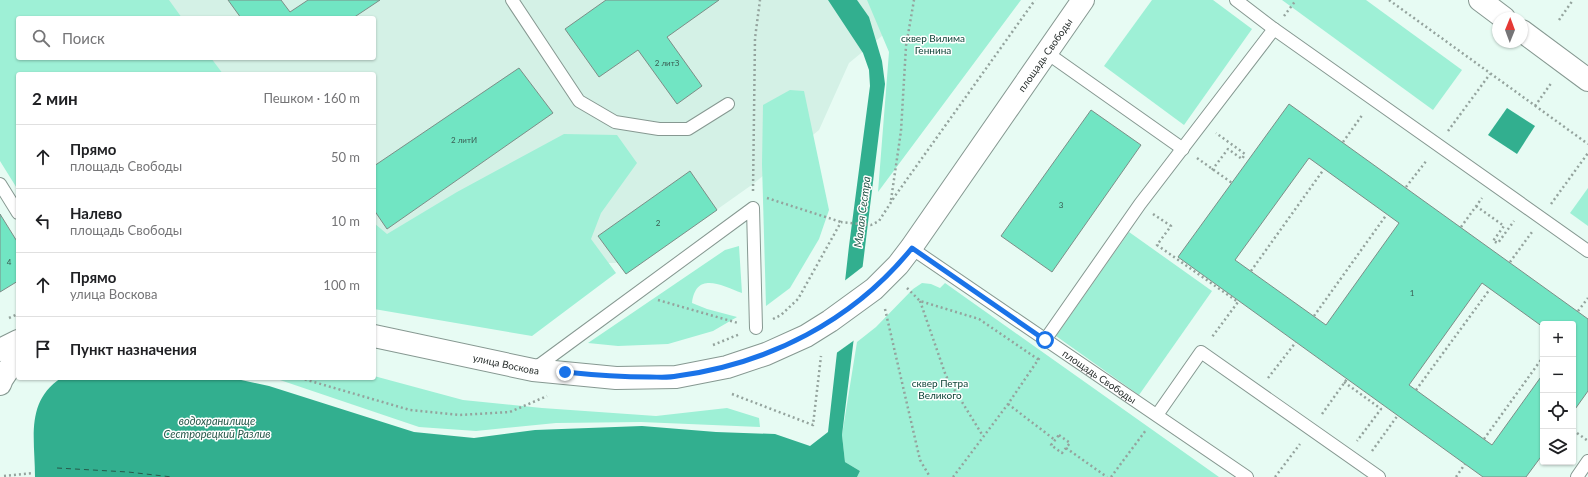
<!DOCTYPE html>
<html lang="ru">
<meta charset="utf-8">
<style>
:root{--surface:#fff;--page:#f6f6f6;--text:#202124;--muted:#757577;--line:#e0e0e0}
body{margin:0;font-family:Lato,sans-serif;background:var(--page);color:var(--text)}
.controls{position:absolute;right:12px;bottom:12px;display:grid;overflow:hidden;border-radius:4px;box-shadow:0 1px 3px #0004}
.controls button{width:36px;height:36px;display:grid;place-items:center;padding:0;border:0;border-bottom:1px solid var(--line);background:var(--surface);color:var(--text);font:20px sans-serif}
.compass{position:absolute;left:1492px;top:12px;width:36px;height:36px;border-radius:50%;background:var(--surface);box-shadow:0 1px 3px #0004;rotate:1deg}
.stop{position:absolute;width:12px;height:12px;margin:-9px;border:3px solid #1a73e8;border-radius:50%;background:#fff}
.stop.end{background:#1a73e8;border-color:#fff;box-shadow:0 1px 4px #0008}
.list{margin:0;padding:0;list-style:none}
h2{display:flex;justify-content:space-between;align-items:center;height:52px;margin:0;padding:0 16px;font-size:17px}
h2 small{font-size:13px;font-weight:400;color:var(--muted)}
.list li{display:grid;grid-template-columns:26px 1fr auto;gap:12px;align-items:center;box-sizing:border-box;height:64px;padding:0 16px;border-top:1px solid var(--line)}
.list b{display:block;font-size:15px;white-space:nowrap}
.list p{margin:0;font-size:13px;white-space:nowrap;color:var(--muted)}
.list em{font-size:13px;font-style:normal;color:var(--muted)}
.icon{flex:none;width:22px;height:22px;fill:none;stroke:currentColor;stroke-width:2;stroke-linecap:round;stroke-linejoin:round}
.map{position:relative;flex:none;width:1588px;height:477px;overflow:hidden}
.search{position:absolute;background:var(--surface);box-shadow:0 1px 3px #0004;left:16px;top:16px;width:360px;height:44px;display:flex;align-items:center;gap:10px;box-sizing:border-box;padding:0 14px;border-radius:4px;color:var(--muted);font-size:15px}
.panel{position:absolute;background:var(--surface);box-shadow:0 1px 3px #0004;left:16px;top:72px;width:360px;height:308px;border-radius:4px}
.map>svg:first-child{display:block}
.built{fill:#d4f1e6}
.green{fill:#9ef0d6}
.water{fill:#32af8f}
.pier{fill:#e7fbf3}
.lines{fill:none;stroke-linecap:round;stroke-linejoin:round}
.ferry{stroke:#27584a;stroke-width:1;stroke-dasharray:5 4;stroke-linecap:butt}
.building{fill:#71e5c3;stroke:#7c8e87;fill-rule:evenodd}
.service-casing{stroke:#869891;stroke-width:14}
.minor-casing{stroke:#869891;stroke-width:24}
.secondary-casing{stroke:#869891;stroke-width:24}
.path{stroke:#94a39d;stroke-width:2.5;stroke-dasharray:2 3;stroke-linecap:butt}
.service{stroke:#fff;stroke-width:12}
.minor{stroke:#fff;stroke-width:22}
.secondary{stroke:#fff;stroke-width:22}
.route{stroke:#1a73e8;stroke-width:5}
.labels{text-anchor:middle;stroke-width:3;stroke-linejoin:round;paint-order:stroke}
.number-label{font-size:8px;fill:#3a5c52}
.park-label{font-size:10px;fill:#073e31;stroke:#fff}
.street-label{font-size:10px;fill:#272e2c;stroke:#fff}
.water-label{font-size:11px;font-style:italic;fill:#27584a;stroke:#fff}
</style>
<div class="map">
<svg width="1588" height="477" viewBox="0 0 1588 477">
<rect width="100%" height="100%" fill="#e7fbf3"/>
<polygon class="built" points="0,0 901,0 894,26 849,63 819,130 753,184 626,274 618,263 514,263 374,233 374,74 87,74 77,58 374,58 374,18 18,18"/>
<g class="green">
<polygon points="0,0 169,0 182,18 18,18 18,58 211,58 223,74 18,74 18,190 0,161"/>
<polygon points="867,0 1021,0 878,192 889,52"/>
<polygon points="1152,0 1213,0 1252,29 1184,125 1104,66"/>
<polygon points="1282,0 1366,0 1462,70 1433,110"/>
<polygon points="790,90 804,91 829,210 819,239 790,288 766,306 762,164 763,105"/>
<polygon points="564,134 617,135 637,163 601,213 591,239 616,273 532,336 374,309 374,223 387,234 457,192"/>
<polygon points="1588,188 1588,226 1570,213"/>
<polygon points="1129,232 1212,291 1139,395 1056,336"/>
<path d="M 739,246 L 742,293 C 721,285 696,271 692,303 L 707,309 L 737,317 L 713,331 L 668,344 L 618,346 L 588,343 L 725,250 Z"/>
<polygon points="922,283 931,284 940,288 945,283 1219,477 857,477 860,471 845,462 842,435 857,342 876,327 913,289"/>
<polygon points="374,376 463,400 542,408 656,416 727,408 759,418 760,427 641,422 556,423 476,431 419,427 274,378 374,378"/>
</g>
<g class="water">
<path d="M 828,0 L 857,0 L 869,17 L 882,61 L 885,84 L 842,435 L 845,462 L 860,471 L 857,477 L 35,477 C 35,439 25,402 61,378 L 232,378 L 269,386 L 414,432 L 474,438 L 535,430 L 642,426 L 716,432 L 775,434 L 810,446 L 828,432 L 849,246 L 870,86 L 869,70 L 863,53 Z"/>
<polygon points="1507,108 1535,126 1517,154 1488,135"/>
</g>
<polygon class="pier" points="865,265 856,339 835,354 843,282"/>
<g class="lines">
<polyline class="ferry" points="57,468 128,472 172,477"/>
</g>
<g class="building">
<polygon points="228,0 281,0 290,12 308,0 380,0 353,18 241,18"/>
<polygon points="606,0 719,0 667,37 702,86 677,104 638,50 599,77 565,29"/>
<polygon points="519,68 553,113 387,229 374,210 374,166"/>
<path d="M 1289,104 L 1588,319 L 1588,391 L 1573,412 L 1573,324 L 1543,324 L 1543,327 L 1482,283 L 1409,385 L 1492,445 L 1543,374 L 1543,454 L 1526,477 L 1483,477 L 1178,257 ZM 1309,158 L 1399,223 L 1326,325 L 1235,260 Z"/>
<polygon points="1091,110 1141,145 1052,272 1001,236"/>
<polygon points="690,171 717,210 626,274 598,236"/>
<polygon points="0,214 18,243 18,281 0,292"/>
</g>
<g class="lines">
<g class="service-casing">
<g id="service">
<polyline points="512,0 579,101 615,122 659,129 688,129 728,104"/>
<polyline points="1236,0 1274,29"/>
<polyline points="1047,53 1183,149"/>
<polyline points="0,184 18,213"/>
<path id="s1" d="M 911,248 L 1247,477"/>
<polyline points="1045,340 1140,204 1274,29 1588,251"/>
<polyline points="534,369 753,208 756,328"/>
<polyline points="1157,415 1201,352 1379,477"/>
<polyline points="1577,477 1588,461"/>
</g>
</g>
<g class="minor-casing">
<g id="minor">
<polyline points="1480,0 1504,18"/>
<polyline points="1522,31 1588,80"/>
</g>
</g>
<g class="secondary-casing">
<g id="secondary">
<path id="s2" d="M 374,336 L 533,370 L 616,378 L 676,377 L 727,367 L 766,354 L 806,336 L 830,321 L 874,289 L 898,265 L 911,248 L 1083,0"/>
<polyline points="0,350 18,341"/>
<polyline points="0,384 2,379 18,355"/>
</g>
</g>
<g class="path">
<polyline points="1389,0 1588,144"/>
<polyline points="1284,16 1296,0"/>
<polyline points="1559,20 1573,0"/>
<polyline points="1535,106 1552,82"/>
<polyline points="1448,131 1490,74"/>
<polyline points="1343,142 1363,114"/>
<polyline points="1197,158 1232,183"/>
<polyline points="1212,170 1228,149 1242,159 1245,154 1216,133"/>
<polyline points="1406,187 1427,160"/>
<polyline points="753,191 755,38 760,0"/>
<polyline points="767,198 841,222"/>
<polyline points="891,200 901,131 906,46 914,0"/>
<polyline points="1551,204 1588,153"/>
<polyline points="1476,206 1504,226 1493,241 1498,243 1514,221"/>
<polyline points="1153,214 1171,226 1157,245 1238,302 1212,337"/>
<polyline points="1461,227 1482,198"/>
<polyline points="1510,262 1532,232"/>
<polyline points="1251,271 1324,169"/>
<polyline points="907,288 920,301 979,319 1039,360"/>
<polyline points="658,300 738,323"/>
<polyline points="920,301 946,376 983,436"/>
<polyline points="885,309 920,460 930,477"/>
<polyline points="1578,311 1588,298"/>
<polyline points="1314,316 1387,214"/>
<polyline points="9,318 18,314"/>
<polyline points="773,319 781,315 798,299 841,222 871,225 879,221 895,196 1035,0"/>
<polyline points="713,345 740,334"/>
<polyline points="300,378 410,410 459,415 510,412 547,396"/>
<polyline points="1268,378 1296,342"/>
<polyline points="1344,382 1381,409 1357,441"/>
<polyline points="1416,390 1490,289"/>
<polyline points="732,394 813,425 821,356"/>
<polyline points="1008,404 1055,440"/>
<polyline points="1322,414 1347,379"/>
<polyline points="1573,430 1588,441"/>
<polygon points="1059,435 1070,443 1062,453 1051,445"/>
<polyline points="1484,439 1543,357"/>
<polyline points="1066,448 1107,477"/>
<polyline points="1372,451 1398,415"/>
<polyline points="4,476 33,473"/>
<polyline points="953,477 1008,404 1040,357"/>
<polyline points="1111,477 1146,430"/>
<polyline points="1275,477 1300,444"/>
<polyline points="1456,477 1465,464"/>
</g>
<use href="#service" class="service"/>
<use href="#minor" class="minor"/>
<use href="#secondary" class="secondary"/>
</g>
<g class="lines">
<path class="route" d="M 565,372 C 593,375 621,377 650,377 C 659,377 668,378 677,376 C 768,364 853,321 912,248 L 1045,340"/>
</g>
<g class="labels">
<g class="number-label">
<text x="667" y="66">2 литЗ</text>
<text x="464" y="143">2 литИ</text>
<text x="1061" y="208">3</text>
<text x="658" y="226">2</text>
<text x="9" y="265">4</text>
<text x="1412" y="296">1</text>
</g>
<g class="park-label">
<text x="933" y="42">сквер Вилима<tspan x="933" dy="12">Геннина</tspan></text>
<text x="940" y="387">сквер Петра<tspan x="940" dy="12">Великого</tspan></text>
</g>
<g class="street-label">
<text dy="4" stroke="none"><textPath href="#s2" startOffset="816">площадь Свободы</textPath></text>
<text dy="4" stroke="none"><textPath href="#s2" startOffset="135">улица Воскова</textPath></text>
<text dy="4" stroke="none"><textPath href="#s1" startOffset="228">площадь Свободы</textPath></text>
</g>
<g class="water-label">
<text transform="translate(862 212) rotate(-83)" y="4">Малая Сестра</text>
<text x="217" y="425">водохранилище<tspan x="217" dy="13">Сестрорецкий Разлив</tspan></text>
</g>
</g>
</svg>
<div class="controls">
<button>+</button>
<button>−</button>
<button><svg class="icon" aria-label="locate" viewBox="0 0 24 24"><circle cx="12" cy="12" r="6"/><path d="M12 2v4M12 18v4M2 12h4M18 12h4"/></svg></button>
<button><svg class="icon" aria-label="layers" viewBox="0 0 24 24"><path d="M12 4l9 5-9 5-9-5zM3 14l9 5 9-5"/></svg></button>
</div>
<svg class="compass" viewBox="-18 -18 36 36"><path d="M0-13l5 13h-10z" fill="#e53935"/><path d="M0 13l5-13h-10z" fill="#757577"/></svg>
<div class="stop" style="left:1045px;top:340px"></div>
<div class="stop end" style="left:565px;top:372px"></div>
<div class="search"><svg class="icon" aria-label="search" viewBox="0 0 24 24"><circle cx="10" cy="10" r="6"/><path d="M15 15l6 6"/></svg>Поиск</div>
<section class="panel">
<h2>2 мин<small>Пешком · 160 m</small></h2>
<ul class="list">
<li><svg class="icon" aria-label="ahead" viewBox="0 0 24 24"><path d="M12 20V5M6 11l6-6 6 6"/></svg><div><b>Прямо</b><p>площадь Свободы</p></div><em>50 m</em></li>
<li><svg class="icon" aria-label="left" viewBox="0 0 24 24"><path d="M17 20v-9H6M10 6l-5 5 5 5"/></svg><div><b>Налево</b><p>площадь Свободы</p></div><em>10 m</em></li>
<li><svg class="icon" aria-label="ahead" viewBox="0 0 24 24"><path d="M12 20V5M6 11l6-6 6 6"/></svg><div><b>Прямо</b><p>улица Воскова</p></div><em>100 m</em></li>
<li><svg class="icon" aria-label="arrive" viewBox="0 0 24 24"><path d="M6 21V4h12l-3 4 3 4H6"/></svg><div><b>Пункт назначения</b></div></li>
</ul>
</section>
</div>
